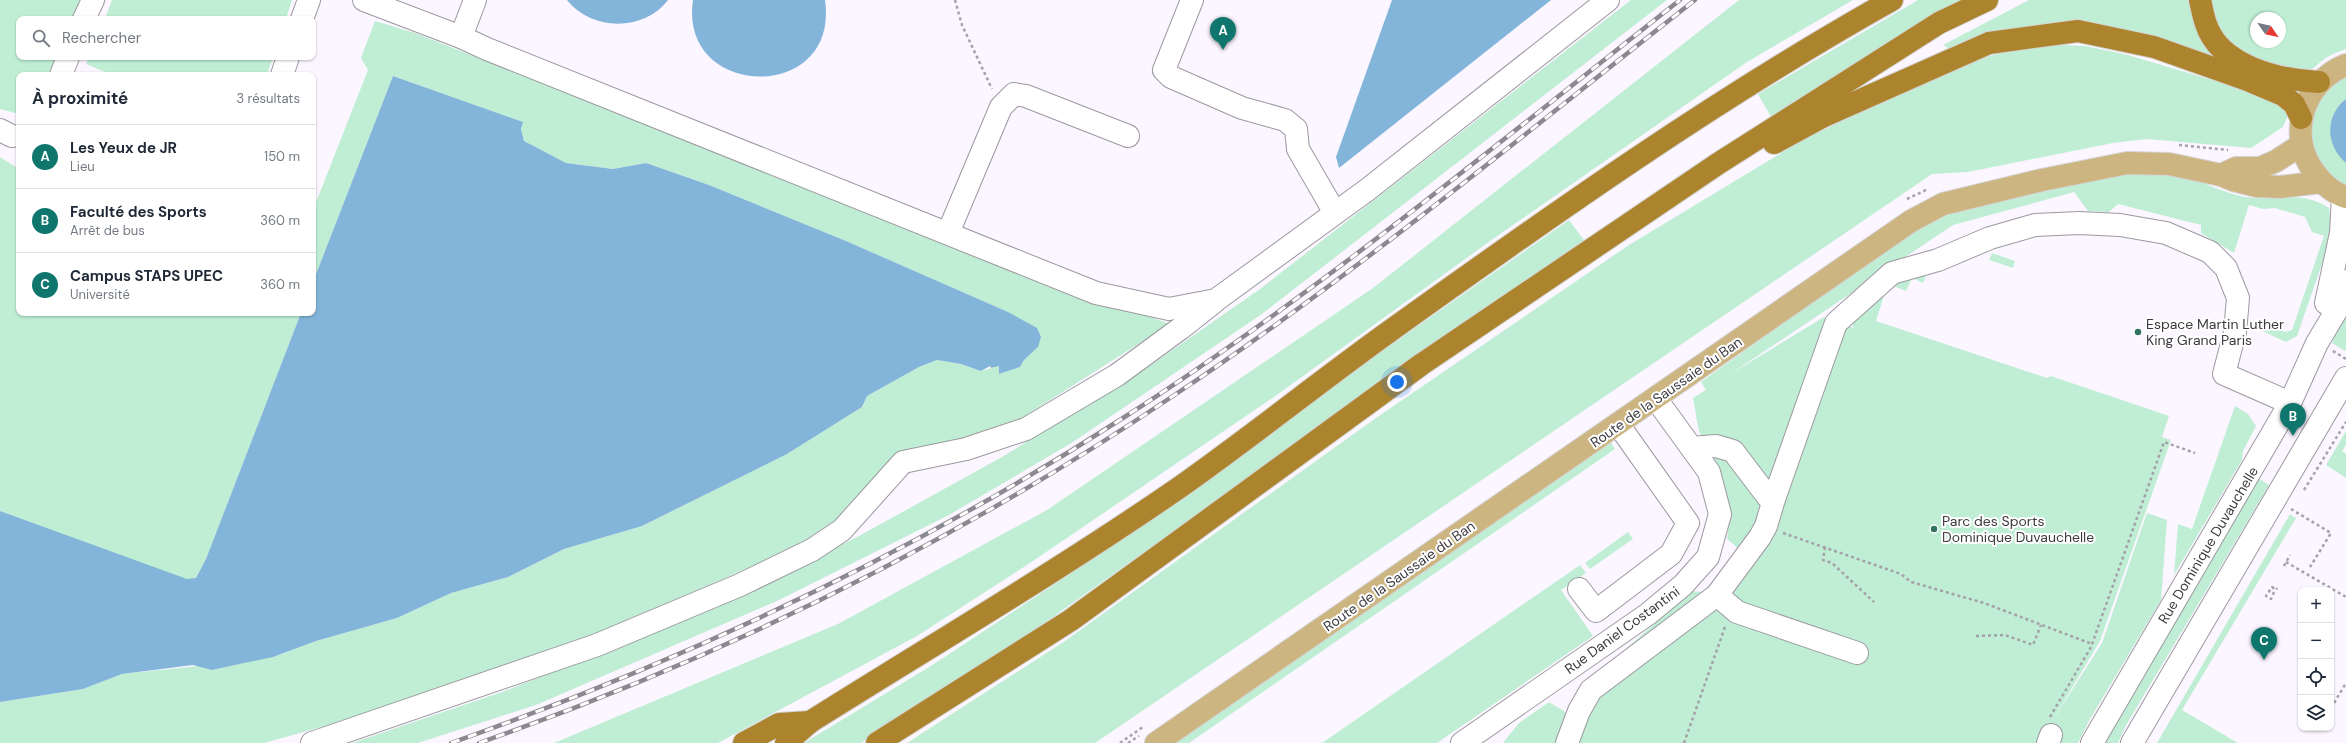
<!DOCTYPE html>
<html lang="fr">
<meta charset="utf-8">
<style>
:root{--surface:#fff;--page:#f2f2f3;--text:#1f2937;--muted:#747a83;--line:#e0e1e3;--accent:#0f766e}
body{margin:0;font-family:"DM Sans",sans-serif;background:var(--page);color:var(--text)}
.controls{position:absolute;right:12px;bottom:12px;display:grid;overflow:hidden;border-radius:8px;box-shadow:0 1px 3px #0004}
.controls button{width:36px;height:36px;display:grid;place-items:center;padding:0;border:0;border-bottom:1px solid var(--line);background:var(--surface);color:var(--text);font:20px sans-serif}
.compass{position:absolute;left:2250px;top:12px;width:36px;height:36px;border-radius:50%;background:var(--surface);box-shadow:0 1px 3px #0004;rotate:124deg}
.you{position:absolute;left:1397px;top:382px;width:14px;height:14px;margin:-10px;border:3px solid #fff;border-radius:50%;background:#1a73e8;box-shadow:0 0 0 6px #1a73e833}
.badge{display:grid;place-items:center;width:26px;height:26px;border-radius:50%;background:var(--accent);color:#fff;font-size:13px;font-weight:700}
.pin{position:absolute;translate:-50% -33px;filter:drop-shadow(0 1px 2px #0008)}
.pin::after{content:'';position:absolute;top:21px;width:14px;height:12px;background:inherit;clip-path:polygon(0 0,100% 0,50% 100%)}
.list{margin:0;padding:0;list-style:none}
h2{display:flex;justify-content:space-between;align-items:center;height:52px;margin:0;padding:0 16px;font-size:17px}
h2 small{font-size:13px;font-weight:400;color:var(--muted)}
.list li{display:grid;grid-template-columns:26px 1fr auto;gap:12px;align-items:center;box-sizing:border-box;height:64px;padding:0 16px;border-top:1px solid var(--line)}
.list b{display:block;font-size:15px;white-space:nowrap}
.list p{margin:0;font-size:13px;white-space:nowrap;color:var(--muted)}
.list em{font-size:13px;font-style:normal;color:var(--muted)}
.icon{flex:none;width:22px;height:22px;fill:none;stroke:currentColor;stroke-width:2;stroke-linecap:round;stroke-linejoin:round}
.map{position:relative;flex:none;width:2346px;height:743px;overflow:hidden}
.search{position:absolute;background:var(--surface);box-shadow:0 1px 3px #0004;left:16px;top:16px;width:300px;height:44px;display:flex;align-items:center;gap:10px;box-sizing:border-box;padding:0 14px;border-radius:8px;color:var(--muted);font-size:15px}
.panel{position:absolute;background:var(--surface);box-shadow:0 1px 3px #0004;left:16px;top:72px;width:300px;height:244px;border-radius:8px}
.map>svg:first-child{display:block}
.green{fill:#bfeed4;fill-rule:evenodd}
.water{fill:#83b4d9}
.lines{fill:none;stroke-linecap:round;stroke-linejoin:round}
.minor-casing{stroke:#9c98a0;stroke-width:24}
.major-casing{stroke:#d4d4d5;stroke-width:24}
.highway-casing{stroke:#d4d4d5;stroke-width:24}
.path{stroke:#a5a1a8;stroke-width:2.5;stroke-dasharray:3 3;stroke-linecap:butt}
.minor{stroke:#fff;stroke-width:22}
.major{stroke:#cdb581;stroke-width:22}
.highway{stroke:#ac842d;stroke-width:22}
.rail-casing{stroke:#8b888e;stroke-width:4.5}
.rail{stroke:#fff;stroke-width:3;stroke-dasharray:9;stroke-linecap:butt}
.poi-dot{fill:#327362;stroke:#fff;stroke-width:1.5}
.labels{text-anchor:middle;stroke-width:4;stroke-linejoin:round;paint-order:stroke}
.poi-label{font-size:14px;fill:#3d3b3f;stroke:#fff;text-anchor:start}
.street-label{font-size:14px;fill:#3d3b3f;stroke:#fff}
</style>
<div class="map">
<svg width="2346" height="743" viewBox="0 0 2346 743">
<rect width="100%" height="100%" fill="#fbf6ff"/>
<g class="green">
<polygon points="0,0 82,0 75,19 19,19 19,57 60,57 53,75 19,75 19,114 0,109"/>
<polygon points="112,0 292,0 286,19 105,19"/>
<polygon points="1631,0 1667,0 1262,314 1073,442 949,515 777,601 536,705 418,743 352,743 502,692 702,613 859,536 1002,457 1148,367 1260,289"/>
<polygon points="1739,0 1853,0 1747,62 1493,239 1274,397 1033,561 917,636 718,743 554,743 838,624 1047,510 1373,288"/>
<polygon points="1918,0 1978,0 1771,117 1758,94"/>
<polygon points="2029,0 2190,0 2196,25 2223,61 2137,34 1951,50 1943,45"/>
<path d="M 2211,0 L 2346,0 L 2346,49 C 2340,51 2332,54 2326,58 C 2318,63 2314,70 2304,72 C 2281,76 2233,51 2221,32 C 2216,22 2212,11 2211,0 ZM 2256,18 L 2280,18 L 2280,42 L 2256,42 Z"/>
<polygon points="375,21 415,33 1024,273 1170,324 1001,431 909,452 846,513 795,547 581,642 371,713 264,743 0,743 0,702 83,689 122,674 199,666 212,670 279,655 316,641 397,618 451,593 508,577 564,549 642,526 787,454 862,407 867,396 919,367 937,360 961,364 981,371 999,366 999,374 1020,367 1024,360 1038,347 1008,312 846,241 709,185 646,163 613,169 566,163 524,141 521,129 522,122 393,76 313,282 313,210 368,70 361,58"/>
<polygon points="2034,44 2085,46 2128,55 2282,101 2288,115 2283,127 2251,148 2147,139 2113,143 1968,172 1932,174 1095,743 907,743 1065,641 1373,420 1629,245 1806,138 1971,61"/>
<polygon points="89,57 273,57 267,75 112,75 86,64"/>
<polygon points="2346,75 2346,188 2322,170 2312,151 2309,129 2322,93"/>
<polygon points="0,157 19,169 19,313 301,313 206,559 196,578 187,580 0,511"/>
<path d="M 2128,174 C 2145,175 2164,174 2181,177 C 2203,181 2223,193 2245,197 C 2277,202 2300,189 2329,208 L 2332,235 L 2297,336 L 2286,342 L 2256,328 L 2254,321 L 2286,332 L 2292,330 L 2324,236 L 2312,232 L 2305,217 L 2275,208 L 2263,209 L 2249,205 L 2234,253 L 2201,233 L 2201,225 L 2118,204 L 2109,212 L 2088,211 L 2074,192 L 1953,225 L 1729,375 L 1824,317 L 1854,328 L 1848,316 L 1881,289 L 1928,271 L 1923,283 L 1912,278 L 1906,291 L 1894,286 L 1886,289 L 1876,321 L 2047,378 L 2051,376 L 2169,416 L 2162,437 L 2171,440 L 2100,641 L 2051,723 L 2102,643 L 2147,513 L 2167,520 L 2161,600 L 2090,719 L 2078,743 L 1559,743 L 1579,690 L 1692,591 L 1703,592 L 1740,550 L 1727,539 C 1734,497 1715,477 1702,440 C 1697,427 1696,412 1693,398 L 1706,390 L 1701,382 L 1904,237 L 1950,214 L 2085,182 Z"/>
<polygon points="1569,220 1584,240 975,672 861,743 804,743 934,664 1082,566 1187,488"/>
<polygon points="1992,253 2015,261 2013,268 1989,260"/>
<polygon points="2346,312 2346,349 2345,351 2332,343"/>
<polygon points="2235,406 2248,414 2256,426 2243,451 2242,460 2174,575 2178,524 2192,529"/>
<polygon points="2346,431 2346,445 2342,451 2346,454 2346,478 2326,465"/>
<polygon points="1611,443 1615,449 1189,743 1172,743 1540,488"/>
<polygon points="2258,478 2269,485 2125,727 2118,743 2101,743"/>
<polygon points="2290,514 2296,518 2182,710 2238,743 2157,743"/>
<polygon points="1628,532 1633,539 1590,569 1585,563"/>
<polygon points="1580,565 1586,573 1561,590 1593,636 1437,743 1322,743"/>
<polygon points="1549,702 1569,714 1556,743 1503,743 1519,723"/>
</g>
<g class="water">
<path d="M 567,0 L 668,0 C 644,32 591,31 567,0 Z"/>
<path d="M 693,0 L 825,0 C 840,104 678,100 693,0 Z"/>
<polygon points="1392,0 1551,0 1339,168 1336,157"/>
<polygon points="393,76 523,122 521,129 524,141 566,163 613,169 646,163 709,185 846,241 1008,312 1037,328 1041,337 1038,347 1024,360 1020,367 999,374 999,366 991,368 990,366 981,371 961,364 937,360 919,367 867,396 862,407 787,454 642,526 564,549 508,577 451,593 397,618 316,641 273,657 212,670 193,665 122,674 83,689 0,702 0,511 187,579 196,578 206,559 301,313 313,313 313,282"/>
<path d="M 2346,99 L 2346,163 C 2326,146 2324,116 2346,99 Z"/>
</g>
<g class="lines">
<g class="minor-casing">
<g id="minor">
<polyline points="364,0 461,37 487,49 1096,293 1169,309 1216,300 1367,190 1608,0"/>
<polyline points="1192,0 1164,70 1171,77 1242,108 1285,120 1296,129 1298,149 1335,213"/>
<polyline points="84,19 93,0"/>
<polyline points="302,19 309,0"/>
<polyline points="461,37 475,0"/>
<polyline points="61,75 68,57"/>
<polyline points="282,75 288,57"/>
<polyline points="0,130 12,136"/>
<polyline points="948,233 1001,107 1014,94 1026,96 1128,136"/>
<polyline points="2326,303 2341,233 2343,196"/>
<polyline points="1774,499 1836,323 1892,273 1938,260 1990,238 2035,225 2079,223 2120,225 2166,233 2210,252 2226,268 2238,298 2235,332 2224,374 2290,403"/>
<polyline points="1579,589 1596,611 1671,554 1688,523 1618,424"/>
<polyline points="1717,595 1737,612 1857,653"/>
<polyline points="312,743 597,645 740,585 812,550 842,530 903,462 966,449 1026,429 1117,375 1181,328 1214,302"/>
<polyline points="1462,743 1648,614 1683,585 1708,557 1720,514 1709,472 1656,399"/>
<polyline points="1567,743 1579,711 1591,690 1717,595 1760,537 1766,526 1774,499 1768,497 1733,451 1716,446 1692,448"/>
<polyline points="2048,743 2051,735"/>
<polyline points="2092,743 2290,403 2317,343 2338,308 2346,281"/>
<polyline points="2132,743 2346,378"/>
</g>
</g>
<g class="major-casing">
<g id="major">
<path d="M 2346,65 C 2303,82 2286,136 2315,173 C 2323,184 2333,193 2346,197"/>
<polyline points="2221,175 2236,168 2260,168 2276,161 2301,145"/>
<polyline points="1156,743 1911,221 1943,204 2042,180 2127,163 2169,164 2221,175 2233,180 2257,186 2280,187 2322,182"/>
</g>
</g>
<g class="highway-casing">
<g id="highway">
<path d="M 2200,0 C 2202,8 2203,16 2206,24 C 2220,67 2280,80 2319,82"/>
<polyline points="1774,143 1822,117 1989,43 2078,31 2154,47 2250,81 2283,95 2294,104 2301,118"/>
<polyline points="744,743 779,724 810,722"/>
<path d="M 786,743 L 810,722 C 934,644 1060,570 1180,487 C 1251,437 1319,382 1390,331 C 1553,214 1717,98 1892,0"/>
<polyline points="877,743 1071,620 1422,364 1719,163 1939,23 1987,0"/>
</g>
</g>
<g class="path">
<polyline points="955,0 962,25 992,89"/>
<polyline points="2179,145 2228,150"/>
<polyline points="1907,199 1928,189"/>
<polyline points="2333,351 2346,359"/>
<polyline points="2304,490 2346,422"/>
<polyline points="2291,509 2331,533 2310,567"/>
<polyline points="1783,533 1901,574 1911,582 1984,603 2092,644"/>
<polyline points="1825,547 1823,560 1832,563 1874,602"/>
<polyline points="2286,562 2346,597"/>
<polyline points="2284,566 2290,555"/>
<polyline points="2274,592 2271,599 2266,596 2272,587 2276,590 2277,588"/>
<polyline points="1976,636 2005,635 2033,645 2041,625"/>
<polyline points="2331,708 2346,683"/>
<polyline points="2050,717 2091,647 2164,442 2195,453"/>
<polyline points="1120,743 1143,727"/>
<polyline points="1128,743 1139,736"/>
<polyline points="1684,743 1725,627"/>
</g>
<use href="#minor" class="minor"/>
<use href="#major" class="major"/>
<use href="#highway" class="highway"/>
<g class="rail-casing">
<g id="rail">
<path d="M 451,743 C 687,660 912,554 1123,418 C 1318,293 1498,143 1680,0"/>
<path d="M 479,743 C 724,657 957,541 1173,396 C 1355,275 1524,134 1695,0"/>
</g>
</g>
<use href="#rail" class="rail"/>
</g>
<g class="poi-dot">
<circle cx="2138" cy="332" r="4"/>
<circle cx="1934" cy="529" r="4"/>
</g>
<g class="labels">
<g class="poi-label">
<text x="2146" y="329">Espace Martin Luther<tspan x="2146" dy="16">King Grand Paris</tspan></text>
<text x="1942" y="526">Parc des Sports<tspan x="1942" dy="16">Dominique Duvauchelle</tspan></text>
</g>
<g class="street-label">
<text transform="translate(1666 392) rotate(-35)" y="5">Route de la Saussaie du Ban</text>
<text transform="translate(2208 545) rotate(-59)" y="5">Rue Dominique Duvauchelle</text>
<text transform="translate(1399 576) rotate(-35)" y="5">Route de la Saussaie du Ban</text>
<text transform="translate(1622 630) rotate(-36)" y="5">Rue Daniel Costantini</text>
</g>
</g>
</svg>
<div class="controls">
<button>+</button>
<button>−</button>
<button><svg class="icon" aria-label="locate" viewBox="0 0 24 24"><circle cx="12" cy="12" r="6"/><path d="M12 2v4M12 18v4M2 12h4M18 12h4"/></svg></button>
<button><svg class="icon" aria-label="layers" viewBox="0 0 24 24"><path d="M12 4l9 5-9 5-9-5zM3 14l9 5 9-5"/></svg></button>
</div>
<svg class="compass" viewBox="-18 -18 36 36"><path d="M0-13l5 13h-10z" fill="#e53935"/><path d="M0 13l5-13h-10z" fill="#747a83"/></svg>
<div class="you"></div>
<div class="pin badge" style="left:1223px;top:50px">A</div>
<div class="pin badge" style="left:2293px;top:436px">B</div>
<div class="pin badge" style="left:2264px;top:660px">C</div>
<div class="search"><svg class="icon" aria-label="search" viewBox="0 0 24 24"><circle cx="10" cy="10" r="6"/><path d="M15 15l6 6"/></svg>Rechercher</div>
<section class="panel">
<h2>À proximité<small>3 résultats</small></h2>
<ul class="list">
<li><span class="badge">A</span><div><b>Les Yeux de JR</b><p>Lieu</p></div><em>150 m</em></li>
<li><span class="badge">B</span><div><b>Faculté des Sports</b><p>Arrêt de bus</p></div><em>360 m</em></li>
<li><span class="badge">C</span><div><b>Campus STAPS UPEC</b><p>Université</p></div><em>360 m</em></li>
</ul>
</section>
</div>
